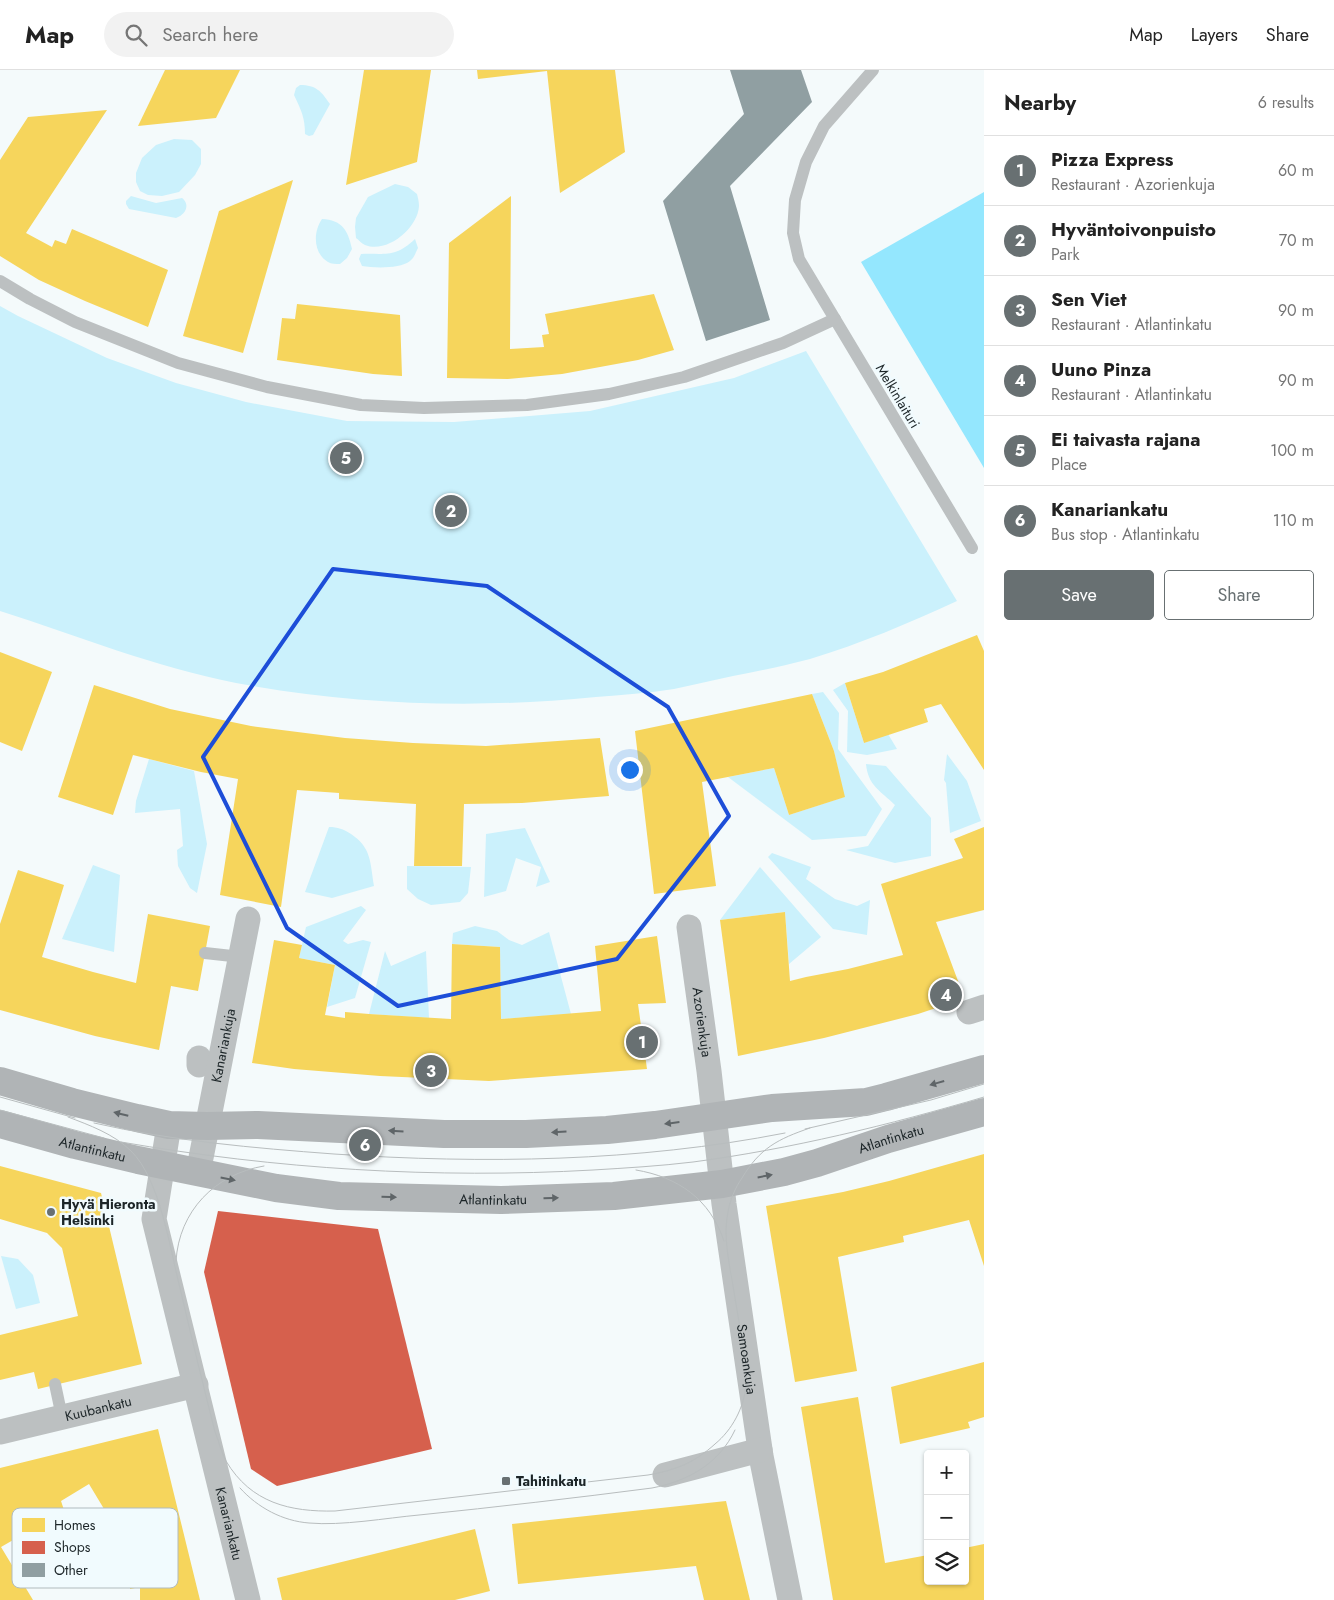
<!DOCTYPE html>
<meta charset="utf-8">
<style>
:root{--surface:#fff;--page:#f2f2f2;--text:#222;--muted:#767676;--line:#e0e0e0;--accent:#687072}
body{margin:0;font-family:Jost,sans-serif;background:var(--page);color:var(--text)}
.controls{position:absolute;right:15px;bottom:15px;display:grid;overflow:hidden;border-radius:5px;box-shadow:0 1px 4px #0004}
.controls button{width:45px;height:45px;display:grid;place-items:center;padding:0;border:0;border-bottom:1px solid var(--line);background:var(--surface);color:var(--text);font:25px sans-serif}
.you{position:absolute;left:629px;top:699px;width:18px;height:18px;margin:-12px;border:4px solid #fff;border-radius:50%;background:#1a73e8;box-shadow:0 0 0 8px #1a73e833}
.badge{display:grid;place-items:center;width:32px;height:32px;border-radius:50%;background:var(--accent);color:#fff;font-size:16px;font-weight:700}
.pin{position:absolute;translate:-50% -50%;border:2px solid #fff;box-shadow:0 1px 5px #0006}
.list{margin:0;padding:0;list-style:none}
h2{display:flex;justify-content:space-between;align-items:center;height:65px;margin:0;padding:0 20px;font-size:21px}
h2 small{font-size:16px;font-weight:400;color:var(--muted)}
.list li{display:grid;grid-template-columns:32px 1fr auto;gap:15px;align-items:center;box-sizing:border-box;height:70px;padding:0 20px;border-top:1px solid var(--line)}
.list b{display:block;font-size:19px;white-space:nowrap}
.list p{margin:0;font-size:16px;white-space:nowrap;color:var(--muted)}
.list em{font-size:16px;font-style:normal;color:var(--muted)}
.actions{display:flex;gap:10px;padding:15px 20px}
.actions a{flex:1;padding:11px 0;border:1px solid var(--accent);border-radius:5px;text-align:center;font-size:18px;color:var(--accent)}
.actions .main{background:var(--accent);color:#fff}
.icon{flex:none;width:28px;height:28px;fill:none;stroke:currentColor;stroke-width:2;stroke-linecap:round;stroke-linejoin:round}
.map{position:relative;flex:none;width:984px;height:1530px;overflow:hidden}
header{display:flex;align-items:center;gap:30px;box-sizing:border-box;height:70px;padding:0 25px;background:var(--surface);border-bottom:1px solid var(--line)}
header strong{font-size:24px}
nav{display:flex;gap:28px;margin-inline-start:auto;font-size:18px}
.search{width:350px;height:45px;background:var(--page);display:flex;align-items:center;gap:12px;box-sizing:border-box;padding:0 18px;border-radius:28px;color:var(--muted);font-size:19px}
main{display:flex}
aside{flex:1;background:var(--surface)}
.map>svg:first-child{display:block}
.green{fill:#cbf1fc}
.water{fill:#94e7fe}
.homes{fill:#f6d55c}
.shops{fill:#d6604d}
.building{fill:#909fa2}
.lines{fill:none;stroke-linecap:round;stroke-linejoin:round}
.lane{stroke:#bcc0c1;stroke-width:12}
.street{stroke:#bcc0c1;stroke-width:25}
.secondary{stroke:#b0b4b6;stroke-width:28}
.tram{stroke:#b8bdbe;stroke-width:1}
.oneway{fill:#5f6568}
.marked{fill:none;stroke:#1d4ed8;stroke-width:4;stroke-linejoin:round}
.poi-dot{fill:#687072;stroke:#f1fbfe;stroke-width:2}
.labels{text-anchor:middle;stroke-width:5;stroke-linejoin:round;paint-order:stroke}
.street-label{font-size:14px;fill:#1c2528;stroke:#f1fbfe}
.poi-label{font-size:14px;font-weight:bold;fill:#1c2528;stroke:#f1fbfe;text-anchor:start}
.key{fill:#f1fbfe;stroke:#b1bbbe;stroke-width:1}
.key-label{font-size:14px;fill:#1c2528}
</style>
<header>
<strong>Map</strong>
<div class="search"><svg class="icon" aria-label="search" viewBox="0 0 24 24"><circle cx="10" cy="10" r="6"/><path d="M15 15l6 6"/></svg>Search here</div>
<nav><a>Map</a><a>Layers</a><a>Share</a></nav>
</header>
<main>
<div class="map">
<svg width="984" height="1530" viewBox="0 0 984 1530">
<rect width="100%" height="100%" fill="#f4fafb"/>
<g class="green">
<path d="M 300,15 C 316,15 321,21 330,34 L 313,65 L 309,66 L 305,64 C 305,47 301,40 294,25 L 296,18 Z"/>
<polygon points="174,69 192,70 201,79 201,94 195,105 179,122 162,126 148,125 140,121 136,112 136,103 142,88 156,75"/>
<path d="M 395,114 L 408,117 L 417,124 C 418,128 419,132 419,136 C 418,158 387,184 365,175 C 362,174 359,170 356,168 L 355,157 L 356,148 L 368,127 Z"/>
<path d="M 131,126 L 156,133 L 182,128 C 191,135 185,145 176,148 L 129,139 L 126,134 L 126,131 Z"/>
<path d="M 322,149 C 342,150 348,160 352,179 L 347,188 L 340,194 C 336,194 331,194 328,192 C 313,183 313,162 322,149 Z"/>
<path d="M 415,169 L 418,178 C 416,182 414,188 410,191 C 400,199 374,198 362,196 L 359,189 L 361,184 C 386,183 395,188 415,169 Z"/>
<path d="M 0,236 L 18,246 L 107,288 L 176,313 L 246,332 L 347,351 L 454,352 L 590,341 L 734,308 L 806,281 L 957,531 C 909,553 860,574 810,589 C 784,596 758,601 733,606 C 713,610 694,615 674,619 C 648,623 622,625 596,627 C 476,639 355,635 236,613 C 155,597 78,566 0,541 Z"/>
<polygon points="845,613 864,673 888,664 897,679 867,685 847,682 848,641 833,620"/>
<polygon points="823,622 839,643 838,679 882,739 866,766 812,770 728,707 774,698 789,745 844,727 834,681 812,624"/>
<polygon points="947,684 967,711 981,751 950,763 946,713 944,710"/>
<polygon points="149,689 194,701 207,774 197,823 190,818 178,796 177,780 183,776 180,739 135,743 136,731"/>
<path d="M 866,694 L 886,696 L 931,748 L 931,786 L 895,793 L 846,780 L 868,776 L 895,735 C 881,721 868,716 866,694 Z"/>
<path d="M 329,757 C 338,757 343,759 351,764 C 372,778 370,793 374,816 L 332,828 L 305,822 Z"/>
<polygon points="525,758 550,812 536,817 541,797 516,788 506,821 484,827 486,764"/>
<polygon points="772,783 811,797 806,809 835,829 857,836 870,830 867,865 833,859 768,787"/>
<polygon points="93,795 120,805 114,882 62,869"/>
<polygon points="407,796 471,797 468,823 460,832 431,835 418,829 407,819"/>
<polygon points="760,797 821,867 789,894 785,842 720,850"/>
<polygon points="361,836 366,840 343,871 348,874 363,870 371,872 355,928 327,937 335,895 299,888 306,857"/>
<polygon points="475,856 497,861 509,870 522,875 549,862 571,944 501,949 500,877 452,874 453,863"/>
<polygon points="385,881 391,896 426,881 429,948 369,944"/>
<polygon points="1,1186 18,1189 33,1205 40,1233 16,1239"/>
</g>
<polygon class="water" points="984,122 984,398 861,192"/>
<g class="homes">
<polygon points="165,0 240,0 216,48 138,56"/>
<polygon points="364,0 431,0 417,92 346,115"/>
<polygon points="477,0 615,0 625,82 560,123 547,1 478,9"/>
<polygon points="107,40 26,163 52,177 55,170 66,174 72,159 168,200 148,257 85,231 39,210 0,186 0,90 28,47"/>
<polygon points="293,110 243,283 183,266 219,141"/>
<polygon points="511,126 510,279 544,277 542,265 549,264 545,244 654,224 674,280 638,290 562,304 508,309 447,308 449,173"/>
<polygon points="297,234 400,245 402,306 373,304 277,290 282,248 295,249"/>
<polygon points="977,565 984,581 984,700 941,634 924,639 928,652 864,673 845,613 883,602"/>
<polygon points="0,582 52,602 22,681 0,672"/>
<polygon points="94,615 170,639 251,656 345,668 413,673 486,676 600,668 609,726 522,733 464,734 462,796 414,796 416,734 339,729 339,723 297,720 281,837 220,825 238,709 201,702 133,685 113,745 58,727"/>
<polygon points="812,624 834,681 845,727 789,745 774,698 702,712 716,816 654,824 635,661"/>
<polygon points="984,757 984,840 936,852 958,911 963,929 918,944 824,968 738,986 720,850 785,842 790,911 806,907 848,899 903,885 881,814 963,788 954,769"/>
<polygon points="18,800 64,815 42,887 93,902 136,913 148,844 210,856 198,921 171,916 159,980 95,966 0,940 0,854"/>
<polygon points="657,866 666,933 638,934 647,999 489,1011 380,1006 294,999 252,993 274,870 302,875 299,888 335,895 325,945 345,948 345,942 369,944 451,949 452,874 500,877 501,949 601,941 595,876"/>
<polygon points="984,1084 984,1196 969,1150 903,1166 904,1172 838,1187 857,1301 795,1312 766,1136 843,1122 889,1111"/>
<polygon points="0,1096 101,1123 142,1294 38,1319 34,1302 0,1310 0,1265 78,1246 62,1178 47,1163 0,1149"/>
<polygon points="984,1292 984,1347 968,1352 970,1358 900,1374 891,1317"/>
<polygon points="858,1327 885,1493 928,1485 928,1511 965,1511 965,1478 984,1474 984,1530 833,1530 801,1337"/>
<polygon points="158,1359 200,1530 140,1530 140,1517 130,1519 130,1482 89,1414 61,1431 64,1440 50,1449 45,1441 36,1446 41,1454 1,1477 33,1530 0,1530 0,1398"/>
<polygon points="726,1431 750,1530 704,1530 696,1496 518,1514 512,1454"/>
<polygon points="475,1459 490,1521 455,1530 282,1530 277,1508"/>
</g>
<polygon class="shops" points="218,1141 378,1159 432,1379 277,1416 251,1399 204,1202"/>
<polygon class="building" points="730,0 801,0 812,32 730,116 770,250 706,271 663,131 744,44"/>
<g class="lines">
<g class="lane">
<polyline points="873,0 824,56 806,92 795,130 793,163 799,189 972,478"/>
<polyline points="0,211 30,229 75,252 178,293 267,317 361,335 424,338 527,335 609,324 684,307 783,273 835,249"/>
<polyline points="205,883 241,887"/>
<polyline points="55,1314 62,1347"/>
</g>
<g class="street">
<path id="s1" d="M 689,857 L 709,1001 L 724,1134 L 761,1386 L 790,1530"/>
<polyline points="969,942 984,937"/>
<polyline points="199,995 199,988"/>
<path id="s2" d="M 169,1055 L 154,1149 L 248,1530"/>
<path id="s3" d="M 198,1103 L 248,849"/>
<path id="s4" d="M 0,1362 L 196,1315"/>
<polyline points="665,1405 760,1380"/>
</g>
<g class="secondary">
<polyline points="0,1011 72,1032 137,1048 169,1055 207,1056 258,1055 444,1064 526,1064 607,1060 655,1055 772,1038 866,1032 886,1027 984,999"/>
<path id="s5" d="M 0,1054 L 75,1075 L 138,1090 L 276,1118 L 339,1126 L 501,1130 L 614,1126 L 722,1114 L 784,1102 L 817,1093 L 888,1069 L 984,1042"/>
</g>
<g class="tram">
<polyline points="0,1027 75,1048"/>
<polyline points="0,1040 104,1068"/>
<path d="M 68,1047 C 89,1055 114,1064 131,1081 C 160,1109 170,1179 180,1218 C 191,1266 203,1314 215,1362 C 219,1371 221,1382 226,1391 C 251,1433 290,1442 335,1441 L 648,1405 C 676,1400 694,1393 715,1374 C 732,1360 744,1338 746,1315 C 747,1298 744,1279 741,1263 C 737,1241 734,1220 730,1199 C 727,1180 724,1161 728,1142 C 730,1130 735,1118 742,1108 C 760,1078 778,1069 810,1058"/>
<path d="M 94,1053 C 173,1071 253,1078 334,1084 C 483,1094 637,1092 785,1063"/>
<polyline points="805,1059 931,1030 984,1014"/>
<path d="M 121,1072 C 276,1099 435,1109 593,1100 C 626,1098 660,1096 693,1092 C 791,1079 889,1055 984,1027"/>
<path d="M 636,1100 C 678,1107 710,1129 724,1171"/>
<path d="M 176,1191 C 179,1141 215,1104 264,1096"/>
<path d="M 240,1418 C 258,1438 283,1451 309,1453 C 342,1456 386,1448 419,1445 C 497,1437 575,1428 652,1418 C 688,1411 719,1394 735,1360"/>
</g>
</g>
<defs><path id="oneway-solid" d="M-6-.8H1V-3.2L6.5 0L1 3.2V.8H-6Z" transform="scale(1.25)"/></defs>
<g class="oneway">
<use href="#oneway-solid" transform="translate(937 1013) rotate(164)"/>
<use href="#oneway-solid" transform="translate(121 1044) rotate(-166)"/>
<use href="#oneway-solid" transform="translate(672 1053) rotate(173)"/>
<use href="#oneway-solid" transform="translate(396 1061) rotate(-177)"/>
<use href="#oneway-solid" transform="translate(559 1062) rotate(177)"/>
<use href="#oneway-solid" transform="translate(765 1106) rotate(-11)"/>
<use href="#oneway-solid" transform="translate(228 1109) rotate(11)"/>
<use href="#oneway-solid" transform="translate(389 1127) rotate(2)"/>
<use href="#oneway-solid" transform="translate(551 1128) rotate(-2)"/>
</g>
<path class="marked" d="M 333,499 L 487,516 L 668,637 L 729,746 L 617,889 L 398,936 L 287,858 L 203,687 Z"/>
<g class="poi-dot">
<circle cx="51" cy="1142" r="5"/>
<rect x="501" y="1406" width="10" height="10" rx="2.5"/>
</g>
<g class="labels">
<g class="street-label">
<text transform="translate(898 326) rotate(59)" y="5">Melkinlaituri</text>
<text dy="5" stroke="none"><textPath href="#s1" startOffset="96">Azorienkuja</textPath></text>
<text dy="5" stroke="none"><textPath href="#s3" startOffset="130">Kanariankuja</textPath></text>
<text dy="5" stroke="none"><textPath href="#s5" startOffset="906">Atlantinkatu</textPath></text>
<text dy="5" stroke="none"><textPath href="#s5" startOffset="96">Atlantinkatu</textPath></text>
<text dy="5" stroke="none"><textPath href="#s5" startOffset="501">Atlantinkatu</textPath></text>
<text dy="5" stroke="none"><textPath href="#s1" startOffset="436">Samoankuja</textPath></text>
<text dy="5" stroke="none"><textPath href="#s4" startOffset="101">Kuubankatu</textPath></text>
<text dy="5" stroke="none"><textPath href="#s2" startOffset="409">Kanariankatu</textPath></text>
</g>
<g class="poi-label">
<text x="61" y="1139">Hyvä Hieronta<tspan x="61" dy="16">Helsinki</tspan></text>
<text x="516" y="1416">Tahitinkatu</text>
</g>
</g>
<rect x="12" y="1438" width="166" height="80" rx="8" class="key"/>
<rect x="22" y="1448" width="23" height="14" fill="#f6d55c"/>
<rect x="22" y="1471" width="23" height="13" fill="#d6604d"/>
<rect x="22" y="1493" width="23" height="14" fill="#909fa2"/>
<g class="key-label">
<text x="54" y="1460">Homes</text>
<text x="54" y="1482">Shops</text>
<text x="54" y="1505">Other</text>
</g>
</svg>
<div class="controls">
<button>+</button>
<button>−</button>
<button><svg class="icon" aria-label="layers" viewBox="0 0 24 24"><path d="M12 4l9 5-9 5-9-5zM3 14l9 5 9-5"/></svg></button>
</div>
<div class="you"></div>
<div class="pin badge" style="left:642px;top:972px">1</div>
<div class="pin badge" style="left:451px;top:441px">2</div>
<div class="pin badge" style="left:431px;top:1001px">3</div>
<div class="pin badge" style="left:946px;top:925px">4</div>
<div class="pin badge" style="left:346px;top:388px">5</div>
<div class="pin badge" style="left:365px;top:1075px">6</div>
</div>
<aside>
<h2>Nearby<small>6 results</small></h2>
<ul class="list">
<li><span class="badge">1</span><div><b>Pizza Express</b><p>Restaurant · Azorienkuja</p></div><em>60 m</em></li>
<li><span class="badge">2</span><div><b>Hyväntoivonpuisto</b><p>Park</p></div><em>70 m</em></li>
<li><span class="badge">3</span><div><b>Sen Viet</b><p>Restaurant · Atlantinkatu</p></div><em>90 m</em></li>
<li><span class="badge">4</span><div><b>Uuno Pinza</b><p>Restaurant · Atlantinkatu</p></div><em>90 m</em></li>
<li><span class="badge">5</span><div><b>Ei taivasta rajana</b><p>Place</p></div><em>100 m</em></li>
<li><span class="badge">6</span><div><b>Kanariankatu</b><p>Bus stop · Atlantinkatu</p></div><em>110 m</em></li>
</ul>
<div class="actions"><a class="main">Save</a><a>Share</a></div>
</aside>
</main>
